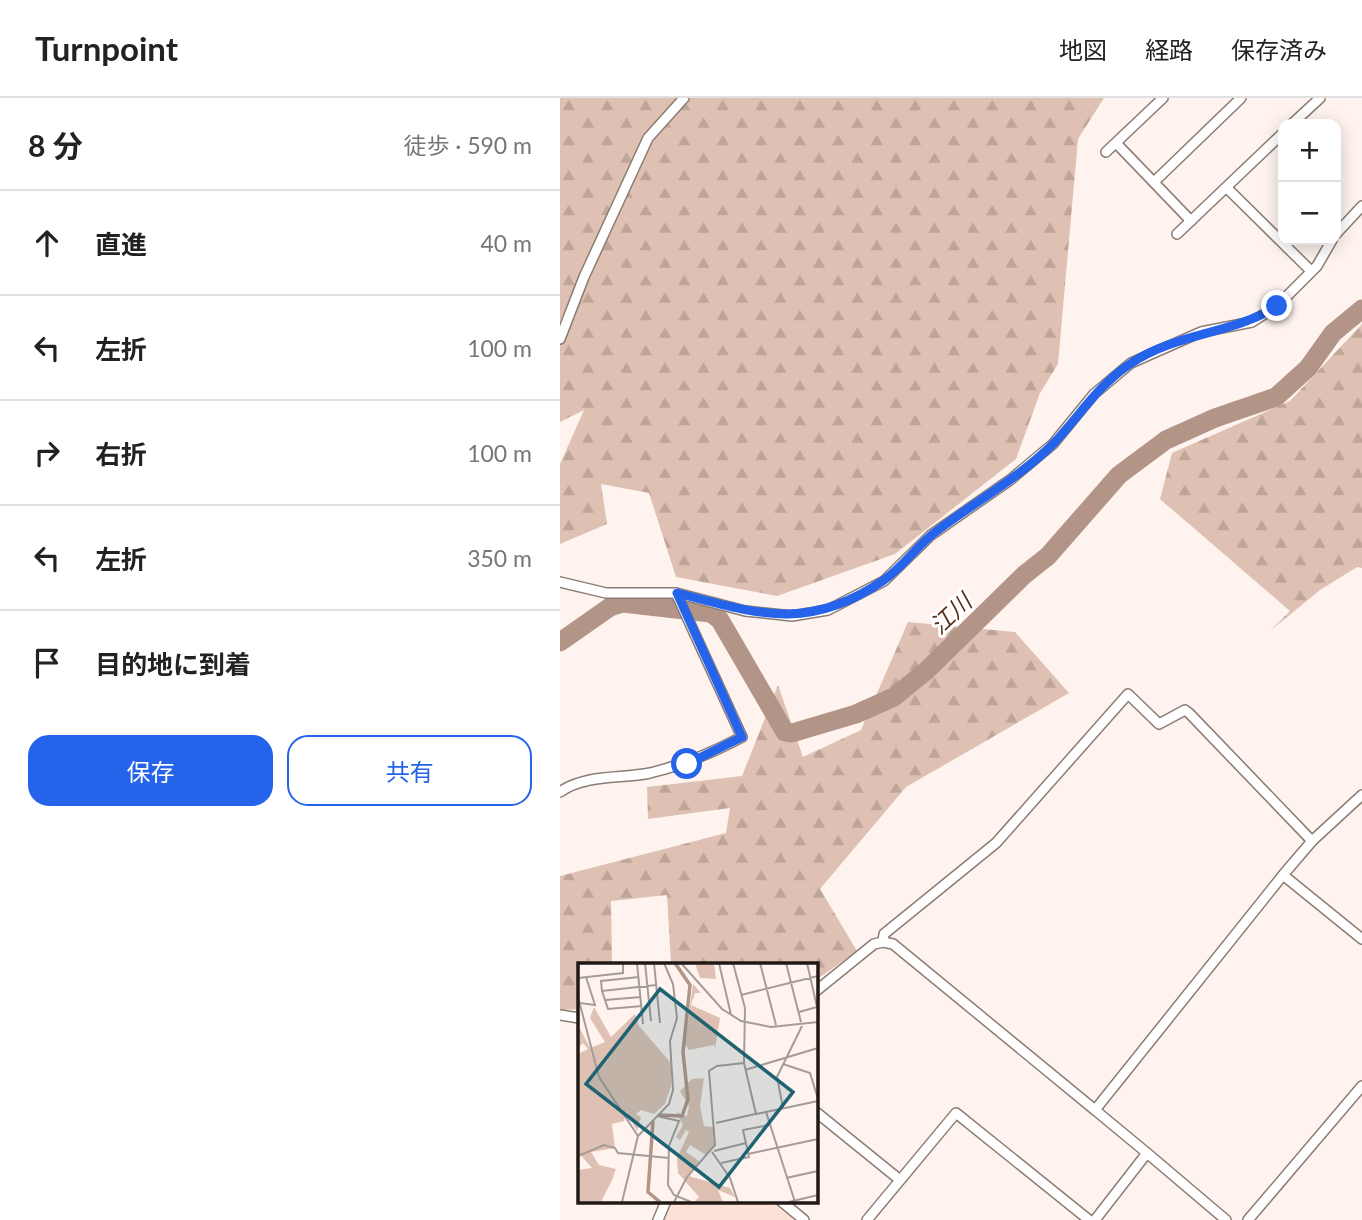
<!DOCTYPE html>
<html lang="ja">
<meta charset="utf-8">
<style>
:root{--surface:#fff;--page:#f6f6f6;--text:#222;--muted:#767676;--line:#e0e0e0;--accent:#2563eb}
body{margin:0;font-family:Lato,"Noto Sans JP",sans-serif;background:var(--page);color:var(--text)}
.controls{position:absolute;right:21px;top:21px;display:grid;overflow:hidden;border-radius:14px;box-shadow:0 4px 18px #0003}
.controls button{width:63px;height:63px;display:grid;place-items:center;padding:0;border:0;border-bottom:2px solid var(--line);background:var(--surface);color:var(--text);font:35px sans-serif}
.stop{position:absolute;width:21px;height:21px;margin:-16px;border:5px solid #2563eb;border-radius:50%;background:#fff}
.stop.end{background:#2563eb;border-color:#fff;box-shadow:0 2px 7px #0008}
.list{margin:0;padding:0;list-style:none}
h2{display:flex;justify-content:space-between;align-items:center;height:91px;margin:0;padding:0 28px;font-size:30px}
h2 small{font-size:23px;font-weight:400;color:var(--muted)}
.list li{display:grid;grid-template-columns:46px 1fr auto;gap:21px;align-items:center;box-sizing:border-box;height:105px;padding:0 28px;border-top:2px solid var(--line)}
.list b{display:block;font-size:26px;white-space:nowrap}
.list em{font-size:23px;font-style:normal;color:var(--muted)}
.actions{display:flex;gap:14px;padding:21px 28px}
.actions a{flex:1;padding:16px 0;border:2px solid var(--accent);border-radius:21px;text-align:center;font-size:24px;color:var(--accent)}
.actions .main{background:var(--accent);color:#fff}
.icon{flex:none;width:38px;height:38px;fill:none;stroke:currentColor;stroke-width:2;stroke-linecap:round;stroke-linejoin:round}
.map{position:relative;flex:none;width:802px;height:1122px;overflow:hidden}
header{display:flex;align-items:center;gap:42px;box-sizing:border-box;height:98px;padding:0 35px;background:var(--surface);border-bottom:2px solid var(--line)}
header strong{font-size:33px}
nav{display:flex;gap:38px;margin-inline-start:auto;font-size:24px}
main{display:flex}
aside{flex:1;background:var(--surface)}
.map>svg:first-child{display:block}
.built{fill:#fce2d6}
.forest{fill:url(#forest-firs)}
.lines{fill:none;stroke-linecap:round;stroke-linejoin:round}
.river{stroke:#b29587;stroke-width:19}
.minor-casing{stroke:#8c7c74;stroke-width:12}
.minor{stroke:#fff;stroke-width:9}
.route{stroke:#2563eb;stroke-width:9}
.labels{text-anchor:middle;stroke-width:6;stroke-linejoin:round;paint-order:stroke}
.water-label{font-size:23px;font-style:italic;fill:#5a2f18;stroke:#fff}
.inset-river{fill:none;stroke:#b29587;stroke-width:3.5}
.inset-road{fill:none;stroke:#a59c98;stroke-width:2}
.view{fill:#1e6374;fill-opacity:0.15;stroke:#1e6374;stroke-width:3.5}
.inset-edge{fill:none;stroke:#201916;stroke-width:3.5}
</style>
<header>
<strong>Turnpoint</strong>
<nav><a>地図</a><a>経路</a><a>保存済み</a></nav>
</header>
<main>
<aside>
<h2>8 分<small>徒歩 · 590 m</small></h2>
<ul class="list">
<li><svg class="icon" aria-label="ahead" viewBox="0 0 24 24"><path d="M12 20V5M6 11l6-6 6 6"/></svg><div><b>直進</b></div><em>40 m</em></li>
<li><svg class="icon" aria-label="left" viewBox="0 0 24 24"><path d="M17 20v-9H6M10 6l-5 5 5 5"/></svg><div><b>左折</b></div><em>100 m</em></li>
<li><svg class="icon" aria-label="right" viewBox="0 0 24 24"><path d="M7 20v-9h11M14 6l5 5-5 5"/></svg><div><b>右折</b></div><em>100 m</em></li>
<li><svg class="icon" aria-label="left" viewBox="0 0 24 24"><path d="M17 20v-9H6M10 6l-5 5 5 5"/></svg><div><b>左折</b></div><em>350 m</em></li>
<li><svg class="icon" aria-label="arrive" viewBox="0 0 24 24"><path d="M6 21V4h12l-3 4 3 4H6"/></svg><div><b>目的地に到着</b></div></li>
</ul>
<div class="actions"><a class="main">保存</a><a>共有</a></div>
</aside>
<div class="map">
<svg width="802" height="1122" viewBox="0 0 802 1122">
<defs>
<pattern id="forest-firs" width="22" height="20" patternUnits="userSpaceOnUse" patternTransform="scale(1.75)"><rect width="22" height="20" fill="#dec1b2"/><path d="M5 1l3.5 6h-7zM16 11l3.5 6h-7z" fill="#bea598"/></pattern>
</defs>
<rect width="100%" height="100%" fill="#fef3ee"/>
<polygon class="built" points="112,1103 210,1103 234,1122 105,1122"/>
<g class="forest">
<polygon points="0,0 544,0 518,41 498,266 480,295 456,361 335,456 217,498 116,479 89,395 41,386 47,426 0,446 0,366 24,312 0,324"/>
<polygon points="802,226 802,470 797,469 760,492 710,533 730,513 600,401 612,355 730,303"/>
<polygon points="348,524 455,534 509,595 346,689 260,791 297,853 256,882 256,866 111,866 107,797 51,803 52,866 19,866 19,911 0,912 0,778 166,735 170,710 88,721 87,689 182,678 218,587 243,659 301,632"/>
</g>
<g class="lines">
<polyline class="river" points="0,544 50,509 63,505 151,515 160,522 225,634 232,635 296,616 334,599 366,573 464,477 488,458 559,377 606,342 655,320 716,299 748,270 773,235 802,211"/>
<g class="minor-casing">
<g id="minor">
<polyline points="732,26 760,0"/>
<polyline points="556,45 631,123"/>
<polyline points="546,54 603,0"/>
<polyline points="594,84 681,0"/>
<polyline points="667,90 751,173"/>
<polyline points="617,136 723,35"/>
<polyline points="776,136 802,108"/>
<polyline points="0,241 24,179 88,40 124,0"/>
<polyline points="0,484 46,495 116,495 185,513 232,518 268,512 324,483 371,437 450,382 493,346 534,296 571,265 641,234 692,224 717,208 757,168 772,142"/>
<path d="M 0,694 C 25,676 61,681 90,675 C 123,667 152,655 182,639 L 116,495"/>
<polyline points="723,777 802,841"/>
<polyline points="323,844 324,836 436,745 568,596 599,626 625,612 629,615 752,743"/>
<polyline points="256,893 314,846 323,844 333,846 535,1012"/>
<polyline points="0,917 19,920"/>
<polyline points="256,1014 340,1082"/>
<polyline points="587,1055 666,1122"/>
<polyline points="221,1103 244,1122"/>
<polyline points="98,1122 106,1103"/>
<polyline points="307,1122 396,1015 529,1122"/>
<polyline points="535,1122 587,1055 535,1012 723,777 752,743 802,697"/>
<polyline points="688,1122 802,988"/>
</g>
</g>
<use href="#minor" class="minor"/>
</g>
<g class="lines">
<path class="route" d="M 127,666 L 182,639 L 117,495 C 198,516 249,534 324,482 C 343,469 356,449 374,435 C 413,405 458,381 493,346 C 519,319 537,288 570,266 C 617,234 672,237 717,208"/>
</g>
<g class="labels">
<g class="water-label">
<text transform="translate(391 516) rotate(-43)" y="8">江川</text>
</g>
</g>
<g transform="translate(18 865)">
<rect width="240" height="240" fill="#fef3ee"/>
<path d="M 117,0 L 136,0 L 138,16 L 122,15 ZM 115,21 L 123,30 L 117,30 L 113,42 L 142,55 L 137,86 L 136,82 L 111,87 L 107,81 ZM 16,44 L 33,74 L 57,51 L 61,63 L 93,100 L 93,123 L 87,141 L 76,151 L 63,147 L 58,151 L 63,154 L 59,168 L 48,148 L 46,158 L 34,161 L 37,185 L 13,189 L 21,202 L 38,206 L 34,217 L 23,239 L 0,239 L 0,207 L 14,205 L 0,189 L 0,91 L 10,86 L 5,80 L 0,85 L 0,62 L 12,85 L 27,79 L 12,55 ZM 126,115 L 122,143 L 126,163 L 137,164 L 136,183 L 128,192 L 112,182 L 108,189 L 121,198 L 111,213 L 152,225 L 157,234 L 140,227 L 145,239 L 116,239 L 121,234 L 100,210 L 99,195 L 111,169 L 108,167 L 102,177 L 98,174 L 105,162 L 98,149 L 109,153 L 111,143 L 102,128 L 114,116 Z" fill="#dec1b2"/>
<path class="inset-river" d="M 81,152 L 104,153 L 110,136 L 105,89 L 112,22 L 97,0M 75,158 L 70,229 L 82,239"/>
<path class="inset-road" d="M 59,0 L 65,61M 67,0 L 73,58M 76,0 L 82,60M 103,0 L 144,46 L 163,58 L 193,64 L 240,59M 141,0 L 153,52M 155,0 L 167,45 L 166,100 L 178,151 L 188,149 L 217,239M 182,0 L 198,62M 208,0 L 223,59M 61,14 L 23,18 L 24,28 L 30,46 L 64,43M 0,15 L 45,10 L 45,0M 24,28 L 78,22M 163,32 L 240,13M 0,34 L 21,114 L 60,173M 27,37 L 63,34M 2,40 L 17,42 L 8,14M 221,49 L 239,44 L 229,0M 205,101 L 232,110 L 240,136M 167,107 L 240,85M 205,145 L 199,114 L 224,63M 188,149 L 240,138M 79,153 L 101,158 L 91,183 L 90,222 L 96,232 L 113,239M 138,160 L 177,151M 136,188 L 168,180M 134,189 L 152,215 L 160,239M 170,191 L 240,176M 0,193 L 26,182 L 37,185 L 40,190 L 91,195M 143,200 L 171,194 L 165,167 L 191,162M 208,215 L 240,208M 44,239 L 60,173 L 91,141 L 95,127 L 92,78 L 99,55 L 95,21 L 86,0M 96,239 L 109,214 L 137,182 L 131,108 L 139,103 L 166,100M 211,239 L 240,232"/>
<path class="view" d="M 82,26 L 215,129 L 141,224 L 8,121 Z"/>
<rect width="240" height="240" class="inset-edge"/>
</g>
</svg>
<div class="controls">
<button>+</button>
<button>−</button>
</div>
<div class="stop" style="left:127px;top:666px"></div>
<div class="stop end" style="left:717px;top:208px"></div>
</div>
</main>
